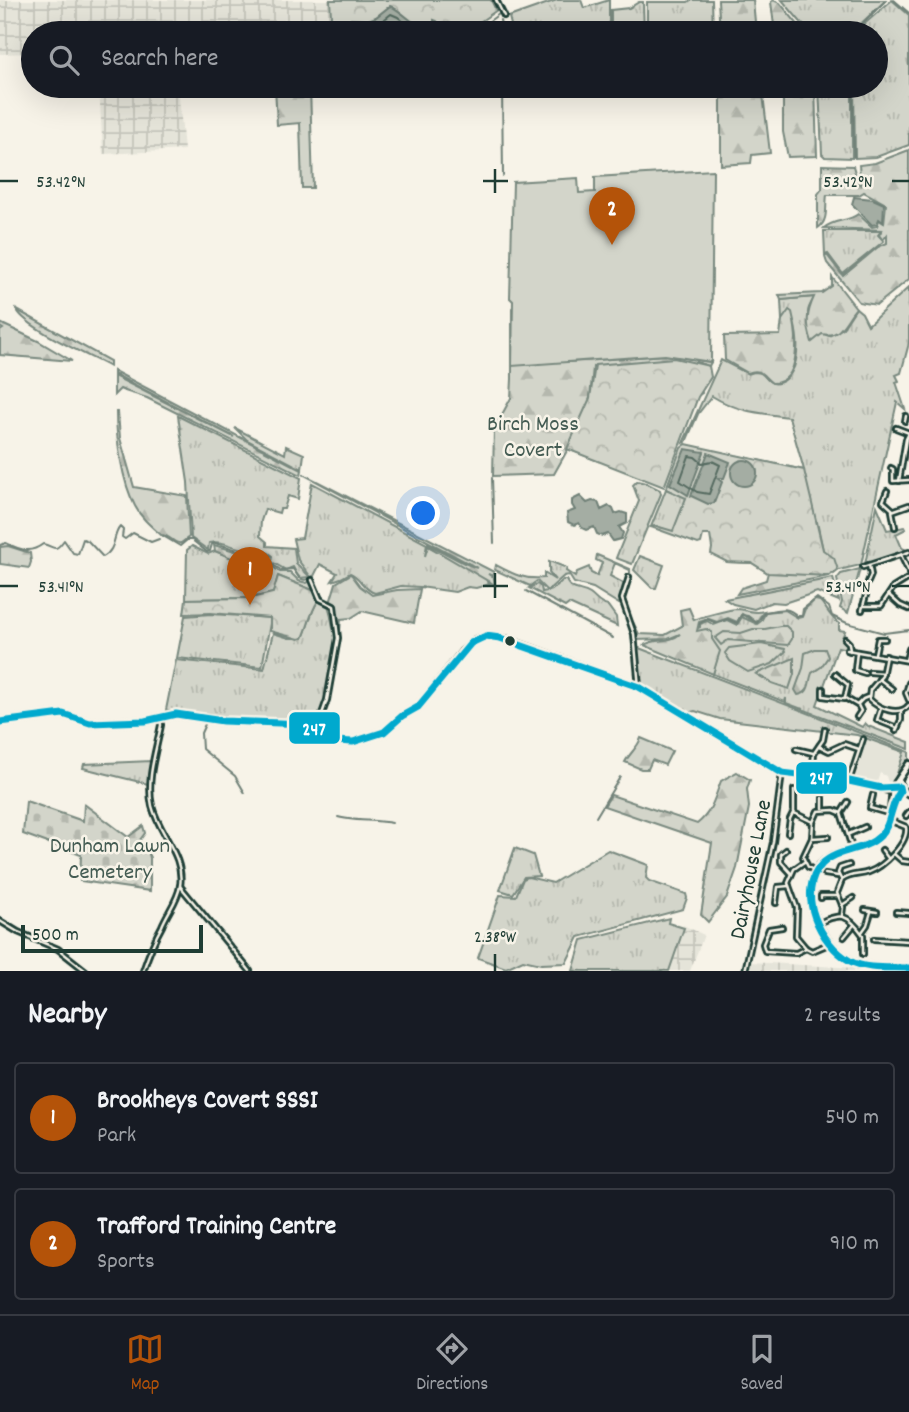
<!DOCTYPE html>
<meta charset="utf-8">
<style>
:root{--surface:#171b24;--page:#242831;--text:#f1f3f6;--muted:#9ea1a6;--line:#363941;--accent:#b45309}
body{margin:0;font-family:Dekko,sans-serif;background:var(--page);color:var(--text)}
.scale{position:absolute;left:21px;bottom:18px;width:182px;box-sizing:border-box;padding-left:7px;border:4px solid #1f3d34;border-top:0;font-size:19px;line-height:24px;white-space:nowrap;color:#1f3d34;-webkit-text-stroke:5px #f7f3e8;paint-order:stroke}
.you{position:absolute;left:424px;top:514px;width:24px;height:24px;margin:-18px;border:5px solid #fff;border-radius:50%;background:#1a73e8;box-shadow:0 0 0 10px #1a73e833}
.badge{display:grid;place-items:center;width:46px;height:46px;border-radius:50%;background:var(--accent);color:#fff;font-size:23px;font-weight:700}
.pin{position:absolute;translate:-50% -58px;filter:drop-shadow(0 2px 4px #0008)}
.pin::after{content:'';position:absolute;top:37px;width:24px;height:21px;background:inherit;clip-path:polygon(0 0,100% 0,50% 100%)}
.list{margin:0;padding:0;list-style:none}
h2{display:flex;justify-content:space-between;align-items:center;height:91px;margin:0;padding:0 28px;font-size:30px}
h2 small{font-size:23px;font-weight:400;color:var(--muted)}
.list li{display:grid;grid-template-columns:46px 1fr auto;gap:21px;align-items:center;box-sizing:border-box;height:112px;margin:0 14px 14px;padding:0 14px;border:2px solid var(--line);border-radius:7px}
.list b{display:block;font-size:26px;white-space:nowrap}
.list p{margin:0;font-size:23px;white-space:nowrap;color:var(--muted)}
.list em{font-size:23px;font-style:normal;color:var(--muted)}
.icon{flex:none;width:38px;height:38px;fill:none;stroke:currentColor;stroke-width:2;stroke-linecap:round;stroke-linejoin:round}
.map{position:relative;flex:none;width:909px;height:971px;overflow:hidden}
.search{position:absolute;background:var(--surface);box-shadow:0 7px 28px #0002;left:21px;right:21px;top:21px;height:77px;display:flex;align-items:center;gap:18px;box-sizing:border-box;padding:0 24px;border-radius:38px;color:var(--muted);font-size:26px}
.sheet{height:343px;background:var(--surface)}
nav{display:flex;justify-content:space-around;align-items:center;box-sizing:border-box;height:98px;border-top:2px solid var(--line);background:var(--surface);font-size:19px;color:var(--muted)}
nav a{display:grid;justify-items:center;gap:4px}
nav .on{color:var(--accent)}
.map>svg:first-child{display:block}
.built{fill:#e5e4d9}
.industrial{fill:url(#industrial-grid)}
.grass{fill:url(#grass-tufts);stroke:#79897f;stroke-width:2}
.forest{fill:url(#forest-firs);stroke:#79897f;stroke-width:2}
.cemetery{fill:url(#cemetery-stones);stroke:#79897f;stroke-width:2}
.park{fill:url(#park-crowns);stroke:#79897f;stroke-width:2}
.pitch{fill:#d3d5ca;stroke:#79897f;stroke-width:2}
.water{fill:#a4ada3;stroke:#6f8077;stroke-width:2}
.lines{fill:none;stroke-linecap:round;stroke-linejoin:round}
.shore{stroke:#546a60;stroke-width:2}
.stream{stroke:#6f8077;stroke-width:2}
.street-casing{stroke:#1f3d34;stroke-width:8}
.secondary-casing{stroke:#1f3d34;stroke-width:10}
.street{stroke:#f7f3e8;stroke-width:2.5}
.secondary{stroke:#f7f3e8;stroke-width:4.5}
.bus-1-casing{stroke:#f7f3e8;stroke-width:12}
.bus-1{stroke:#00a9ce;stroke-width:7}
.ticks{fill:none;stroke:#1f3d34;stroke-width:2.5}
.bus-dot{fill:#1f3d34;stroke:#f7f3e8;stroke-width:2.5}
.labels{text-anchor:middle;stroke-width:5;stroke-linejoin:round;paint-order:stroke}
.park-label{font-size:23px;fill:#435b52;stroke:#f7f3e8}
.street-label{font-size:23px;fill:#1f3d34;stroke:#f7f3e8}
.ticks-label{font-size:18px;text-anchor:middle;fill:#1f3d34;stroke:#f7f3e8;stroke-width:5;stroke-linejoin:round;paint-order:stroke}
.line-badge{stroke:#f7f3e8;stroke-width:2.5}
.badge-label{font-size:19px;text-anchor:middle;font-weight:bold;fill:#fff}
</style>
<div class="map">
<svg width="909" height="971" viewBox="0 0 909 971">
<defs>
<pattern id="industrial-grid" width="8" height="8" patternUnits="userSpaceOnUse" patternTransform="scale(1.75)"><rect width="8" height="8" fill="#e5e4d9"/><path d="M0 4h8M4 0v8" fill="none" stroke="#c4c4bb"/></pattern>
<pattern id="grass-tufts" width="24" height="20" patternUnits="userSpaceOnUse" patternTransform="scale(1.75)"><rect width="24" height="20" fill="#d3d5ca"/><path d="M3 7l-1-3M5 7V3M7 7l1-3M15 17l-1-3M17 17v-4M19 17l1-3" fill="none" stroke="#b5b8ae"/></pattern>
<pattern id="forest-firs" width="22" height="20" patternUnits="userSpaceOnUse" patternTransform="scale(1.75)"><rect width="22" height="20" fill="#d3d5ca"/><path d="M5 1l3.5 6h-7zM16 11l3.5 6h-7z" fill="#b5b8ae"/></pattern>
<pattern id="cemetery-stones" width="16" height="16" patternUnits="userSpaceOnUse" patternTransform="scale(1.75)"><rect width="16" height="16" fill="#d3d5ca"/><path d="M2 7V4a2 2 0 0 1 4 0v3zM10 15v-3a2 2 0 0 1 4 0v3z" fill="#b5b8ae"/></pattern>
<pattern id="park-crowns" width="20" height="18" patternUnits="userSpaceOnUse" patternTransform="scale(1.75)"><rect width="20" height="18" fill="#d3d5ca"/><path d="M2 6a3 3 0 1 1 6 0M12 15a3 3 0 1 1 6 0" fill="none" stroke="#b5b8ae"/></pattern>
</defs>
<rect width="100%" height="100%" fill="#f7f3e8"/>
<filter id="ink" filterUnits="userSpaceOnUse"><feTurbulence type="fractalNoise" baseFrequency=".0143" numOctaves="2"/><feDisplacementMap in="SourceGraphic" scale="14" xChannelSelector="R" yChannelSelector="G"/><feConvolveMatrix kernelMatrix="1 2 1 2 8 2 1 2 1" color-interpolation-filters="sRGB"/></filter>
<g filter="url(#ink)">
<polygon class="built" points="865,738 904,752 894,782 889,786 886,776 880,773 876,785 860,783 850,778"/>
<g class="industrial">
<polygon points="0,0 329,0 331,33 33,33 33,53 0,54"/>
<polygon points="99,86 178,86 184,150 103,154"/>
<polygon points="683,925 704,935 690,971 669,971 684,928"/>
<polygon points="750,962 909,971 749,971"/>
</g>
<g class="grass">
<polygon points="557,0 581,0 584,8 609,0 609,33 513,33 509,17"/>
<polygon points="691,0 712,0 713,31 647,33 647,2 688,2"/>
<polygon points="782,0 886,0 851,33 810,33"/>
<polygon points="892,0 909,15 909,145 876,157 855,158 854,86 876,86 876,33 854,33"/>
<polygon points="639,2 643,2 644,33 611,33 611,10 629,8"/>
<polygon points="819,86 852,86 852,158 825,157 822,154"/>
<polygon points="824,231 881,231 878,235 884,241 843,274 828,254 825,255"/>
<path d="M 909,287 L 909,343 L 901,373 L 896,375 L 899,381 L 896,382 L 905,409 L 897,402 L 861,565 L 839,570 L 834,574 L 823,550 L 817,522 L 801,514 L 770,565 L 768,573 L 752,563 L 727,562 L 738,456 L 804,470 L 789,417 C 759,413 738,412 712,396 L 698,414 L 686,442 L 683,443 L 721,360 L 748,374 L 754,372 L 763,373 C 774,395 793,378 796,360 C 799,346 797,323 789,311 L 782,320 L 781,300 L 815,297 C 812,302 807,308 808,314 C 809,323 821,334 829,336 L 843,328 L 856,308 L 862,313 L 868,325 Z"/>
<path d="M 178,416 L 301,478 L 298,499 L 288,496 L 284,509 L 280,509 L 279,513 L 265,509 L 261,521 L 260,536 L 267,542 L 267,546 L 294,548 L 296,563 L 310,577 L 299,578 L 293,567 L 286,570 L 272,562 L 273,556 C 264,548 255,550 244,549 C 231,547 223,540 209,543 L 208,550 L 191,538 L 188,482 Z"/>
<polygon points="235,428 285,454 286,446 304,454 302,469 247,440"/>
<polygon points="637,481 646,483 660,490 661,494 632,564 616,558 639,501 633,485"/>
<path d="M 312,483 L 427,544 L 425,556 L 428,546 L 484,577 L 490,584 L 476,588 L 468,587 L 455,592 L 420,587 L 401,586 L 375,593 C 363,590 360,576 350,573 L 341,578 L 332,581 L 337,573 L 320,564 L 314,576 L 311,577 L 298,560 L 293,539 L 302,538 Z"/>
<polygon points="666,489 687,498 673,532 656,526 651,527"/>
<polygon points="877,506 887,530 905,527 906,529 896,534 902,548 909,551 865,564"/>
<polygon points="192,546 208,554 215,551 267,572 270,565 280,572 290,572 299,581 307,583 311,580 315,591 278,576 273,593 251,598 186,599 187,550"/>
<path d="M 597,555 L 630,569 L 630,573 L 630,570 L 615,563 L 610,576 L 625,584 L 619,604 L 593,588 L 574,583 L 569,575 L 564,576 L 547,591 L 537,581 L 530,586 L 495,570 L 496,565 C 513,574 524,580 544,578 L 544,573 L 555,580 L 549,573 L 549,561 L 567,568 L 566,571 L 575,577 L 577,572 L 589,567 L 591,573 L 597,576 L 602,563 L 596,560 Z"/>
<polygon points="640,556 664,565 656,588 652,588 634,570"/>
<polygon points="860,569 848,613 840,608 842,602 837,579 841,574"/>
<polygon points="833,578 839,601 817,592 784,603 772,602 754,609 733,604 725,599"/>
<path d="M 563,580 L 566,580 C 571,592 581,588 590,594 C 597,599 598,604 608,606 L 616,617 L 617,626 L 569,604 L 565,607 L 529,588 L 537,584 L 541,587 L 542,592 L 552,590 Z"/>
<path d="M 815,600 L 820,601 C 827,608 830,618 839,623 L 839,630 L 845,631 L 842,638 L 848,646 L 847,649 L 838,647 L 817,705 L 862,727 L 865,723 L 868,726 L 909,742 L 909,749 L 786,703 L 786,698 L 785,702 L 713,674 L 719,651 L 680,635 L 700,627 L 700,624 L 707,621 L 714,625 L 727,620 L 737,625 L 742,617 L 757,624 L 761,621 L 766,612 L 785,610 L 798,618 L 802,617 L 805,609 Z"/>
<path d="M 318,601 L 329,607 L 334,632 L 337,633 L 324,705 L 316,723 L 306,719 L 253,720 L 166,710 L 176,660 L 264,669 L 273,633 L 289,638 L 303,638 C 309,625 310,613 318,601 Z"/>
<polygon points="211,614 271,618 262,667 177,658 185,616"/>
<polygon points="639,648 909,752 909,760 894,783 904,752 857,735 720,719 695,711 686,713 642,686 637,650"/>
<polygon points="151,761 148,784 83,768 84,764"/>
<polygon points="515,848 533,855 539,876 524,877 513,894 500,890"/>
<polygon points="608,850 648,865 646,878 649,881 686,894 687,898 683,909 579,937 566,963 541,964 523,960 506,968 478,958 500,895 516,896 523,879 528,877 553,883"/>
<polygon points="669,918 668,923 684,928 669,971 573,971 582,940"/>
</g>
<g class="forest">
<polygon points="718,0 753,0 756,33 720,33"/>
<polygon points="773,0 780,3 805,33 775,33 771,2"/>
<polygon points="275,86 310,86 313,188 302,188 300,123 277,125"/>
<polygon points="721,86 762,86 770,153 752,155 751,163 721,165"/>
<polygon points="777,86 815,86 817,156 788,157 783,132 783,101"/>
<path d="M 909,150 L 909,279 L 877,305 L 859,302 L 827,263 L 825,257 L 827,255 L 843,276 L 878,247 L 887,243 L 887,235 L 883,240 L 879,235 L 882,230 L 824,228 C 833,219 848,222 858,214 L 872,227 L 877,226 L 879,220 L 884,223 L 886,204 L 864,192 L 859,195 L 827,195 C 825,206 829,221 818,228 L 818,194 L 822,189 L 822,165 L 853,166 L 858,183 L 861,185 L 859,165 L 875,163 Z"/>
<path d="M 832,277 L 856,308 C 845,320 841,339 822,334 L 812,342 C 806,324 806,314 814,297 L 781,300 L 779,295 L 822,293 L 832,286 Z"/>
<polygon points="512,309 570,362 665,355 711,362 709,366 696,362 702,393 699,395 658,382 593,367 590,398 598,461 568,449 554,474 493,476 494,429 511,398 512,379"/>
<path d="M 17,310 L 110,361 L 110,367 C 90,356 26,328 17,310 Z"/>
<path d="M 789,310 L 792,312 C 797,332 803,383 772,383 C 763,377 761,367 748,373 L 725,360 L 724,336 L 780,335 L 782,320 Z"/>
<polygon points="0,323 38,341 72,361 0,355 0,331 3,329 0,327"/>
<path d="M 114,371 L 302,470 L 301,475 L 147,398 C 137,394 128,393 120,389 L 114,395 L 114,376 L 234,437 L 114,374 Z"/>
<path d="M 116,412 L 118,412 L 120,438 L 134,487 L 187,496 L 189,537 C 186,539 184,541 181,543 C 175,545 170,535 161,535 C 151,526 141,518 135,506 C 122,482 116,438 116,412 Z"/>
<polygon points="303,474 494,572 493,576 488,574 494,578 495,585 428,546 428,544 464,563 477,568"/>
<polygon points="214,545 242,553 260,553 269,557 266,562 270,565 267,573 215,551"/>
<polygon points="8,546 30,553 31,562 29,568 0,564 0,547"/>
<polygon points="823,550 829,576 737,594 741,588 766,580 770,565"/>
<polygon points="351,574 360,586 372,595 397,590 420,589 414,623 362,611 351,618 341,619 340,631 335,632 329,607 322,602 330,603 336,583"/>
<path d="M 689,608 L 694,620 C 700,617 731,609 737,609 C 749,610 751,614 764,611 L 756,623 L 742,614 L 737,622 L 728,618 L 717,622 L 709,619 L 699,622 L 697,631 L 706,629 L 712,632 L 712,639 L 720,651 L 713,674 L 644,645 C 655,638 670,643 680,634 L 668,639 L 636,640 L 633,622 L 639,634 L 665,635 L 682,626 L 680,610 Z"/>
<polygon points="780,626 786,626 792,632 792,639 788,645 728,640 721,645 715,638 724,632 741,633 753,629 765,629"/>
<polygon points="761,644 785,649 786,651 772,664 748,672 730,661 725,653 729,648"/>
<path d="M 815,649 L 825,649 L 828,657 L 821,667 L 812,673 C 808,683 811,693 798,695 L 795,690 L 803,668 L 805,653 Z"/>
<polygon points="794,658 794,674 789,689 772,683 756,674"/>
<path d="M 641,738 L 672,751 L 665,765 L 652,760 L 648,769 L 641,769 L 625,762 C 630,753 638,747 641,738 Z"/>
<path d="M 737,772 L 750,780 L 747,789 L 749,807 L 737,868 L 727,897 L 708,922 L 701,915 L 712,843 L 604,806 L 611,795 L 697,824 C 712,812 714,799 721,781 Z"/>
</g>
<polygon class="cemetery" points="26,801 83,821 84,804 128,837 143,826 145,833 137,844 149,854 150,858 150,891 80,881 81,855 23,834"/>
<g class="park">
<polygon points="330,0 492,0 497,10 464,33 332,33"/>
<polygon points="674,358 709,366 711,377 698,397 664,487 567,449 590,398 595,365"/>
<polygon points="686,444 804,470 823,550 834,558 838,570 829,576 768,573 752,563 727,562 711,554 712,548 710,535 703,535 701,543 698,544 651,527 656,526 673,531 686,498 666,489 681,448"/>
<path d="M 278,576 L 315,591 L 318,601 C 310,613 309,625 303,638 L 299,639 L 270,631 L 270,618 L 211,613 L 184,614 L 186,599 L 251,598 L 273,593 Z"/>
</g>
<polygon class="pitch" points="713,170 711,362 665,355 512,366 513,301 510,298 513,182 578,178 579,193 595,192 595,177"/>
<g class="water">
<path d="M 390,6 C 405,12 415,29 430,29 L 434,26 L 434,20 L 437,21 L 445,33 L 336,33 L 336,27 L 350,19 L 368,20 L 376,17 Z"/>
<polygon points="854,197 873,199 884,204 883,222 879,219 877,224 872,225 852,204"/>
<polygon points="685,449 704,452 688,495 670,484"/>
<polygon points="708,453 730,462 724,478 717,478 722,482 714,503 708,504 691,496"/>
<circle cx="744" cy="473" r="13"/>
<polygon points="580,496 587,503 592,501 598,502 601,510 609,506 613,509 615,514 621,512 627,514 627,523 619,527 623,533 621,539 613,541 608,534 602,536 597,534 594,527 586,530 582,528 579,523 574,525 568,522 567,513 575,510 572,505 572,500"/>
</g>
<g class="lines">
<g class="shore">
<polyline points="343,33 348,27 370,26 380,23 391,14 398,17 417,33"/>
<polygon points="689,456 695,457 702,463 712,461 720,465 709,494 697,492 680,481"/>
</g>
<g class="stream">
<polyline points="491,0 496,10"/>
<polyline points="894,0 909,13"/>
<polyline points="500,20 502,33"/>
<polyline points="473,33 499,14"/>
<polyline points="853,33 886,0"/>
<polyline points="502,86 503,176"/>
<polyline points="853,86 853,90"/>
<polyline points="853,93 854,157"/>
<polyline points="492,478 494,543"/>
<path d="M 163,536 L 180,546 L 187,540 L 192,540 L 207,552 L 210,551 L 212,544 L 215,543 L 241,551 L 261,551 L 271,556 L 268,562 L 281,570 L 293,569 C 298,576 301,583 311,578"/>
<path d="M 0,545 L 6,543 C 20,550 30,554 43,544 C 54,546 54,554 64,540 L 73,553 L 78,554 L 83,539 L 88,541 L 103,557 C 117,549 112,536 120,527 L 123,530 L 122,537 L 125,539 L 133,533 L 151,542 L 159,539"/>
<polyline points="526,591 613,638"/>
<path d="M 699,624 L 707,619 L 716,623 L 727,619 L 737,623 L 741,615 L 748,616 L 757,623 L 765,612 C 778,610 787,605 797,616 L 802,616 L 803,609 L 817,598 L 829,607 L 832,616 L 847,623 L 884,633 L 909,630"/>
<polyline points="206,722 201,733 202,749 235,776 245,793"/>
<path d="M 338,817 C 350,821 376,820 392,823"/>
<polyline points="596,817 620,777"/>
</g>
<g class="street-casing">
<g id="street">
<polyline points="496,0 504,16"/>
<polyline points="905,421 906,416"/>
<polyline points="896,428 909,433"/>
<polyline points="891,468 893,469 893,481 909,480"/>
<polyline points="899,481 906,439 909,433"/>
<polyline points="887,491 883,501 893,510"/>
<polyline points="895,527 892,511 909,505"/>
<polyline points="901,555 909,572"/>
<polyline points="863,567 909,552"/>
<polyline points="629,577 622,599 634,634 639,687"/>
<polyline points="312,580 320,599 334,606 338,638 327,700 317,728"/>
<polyline points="868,582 871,575 869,565"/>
<polyline points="889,595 900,605 909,609"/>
<polyline points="863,606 881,606 893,588 909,578"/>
<polyline points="862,610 866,595"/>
<polyline points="845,639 849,643 850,651"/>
<polyline points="847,650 909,661"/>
<polyline points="857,652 855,670 865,673"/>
<polyline points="875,654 878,639 885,639"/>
<path d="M 886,656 L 882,676 L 870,690 L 869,699 C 879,709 899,717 909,705"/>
<polyline points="906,660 909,649"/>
<polyline points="870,672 883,673"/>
<polyline points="835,674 848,685 845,698 857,705 863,699 868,697"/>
<polyline points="879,679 892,689"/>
<polyline points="909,683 906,693 909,700"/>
<polyline points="823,689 823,696 844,699"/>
<polyline points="881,708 877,720 897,728"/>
<polyline points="857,717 861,711 858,705"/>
<polyline points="896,731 901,720 901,712"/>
<polyline points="819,746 829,751 844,744 859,749"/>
<polyline points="796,749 813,753"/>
<polyline points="812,778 814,753 823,740 825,729"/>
<polyline points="849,781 863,739"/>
<polyline points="794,790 794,813 813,822"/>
<polyline points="873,795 870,808 891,814"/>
<polyline points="823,808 823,798"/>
<polyline points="841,813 848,802"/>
<polyline points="906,816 909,812"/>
<polyline points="788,833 790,819 793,813"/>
<polyline points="849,834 865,827"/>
<polyline points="812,838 828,837"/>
<polyline points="786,850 781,854 781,862 791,873"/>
<polyline points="882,850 888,858"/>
<polyline points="894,854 902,861 909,862"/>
<polyline points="804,862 794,869 788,883 797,908 796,936 806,948 812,951 831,943"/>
<polyline points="815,871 808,867 803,857 812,838 813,822 818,811 834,810 841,813 852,848"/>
<polyline points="825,874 838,876"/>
<polyline points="841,879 838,873 840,868 849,865"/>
<polyline points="180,886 250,971"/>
<polyline points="821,898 821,896 837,896"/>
<polyline points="776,903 778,887 789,886"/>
<polyline points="842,905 853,898"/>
<polyline points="865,910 877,912"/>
<polyline points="896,912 909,913"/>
<path d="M 842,915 L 843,907 L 837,893 L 842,880 C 851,873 859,876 869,872 C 883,867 909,843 906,827 L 889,820"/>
<polyline points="0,921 18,932 58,949 86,971"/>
<path d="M 819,923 C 841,912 848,914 863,935 L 863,954"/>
<polyline points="782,927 769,929 763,944 765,951 796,953 806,948"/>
<polyline points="862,932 867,925 871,912"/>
<polyline points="844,937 854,925"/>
<polyline points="874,939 909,941"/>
<path d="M 143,971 C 148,956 154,940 162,926 C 167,913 178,900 180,886 C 185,856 159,834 152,806 C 146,780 156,751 161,725 L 160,719"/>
<polyline points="745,971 773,842 782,773"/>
</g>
</g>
<g class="secondary-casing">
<g id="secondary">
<polyline points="0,722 63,714 90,723 145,721 176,714 223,721 307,724 336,741 353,742 384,732 402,716 418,707 462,652 475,640 486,636 506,639 639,687 782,773 849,781 892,791"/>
<polyline points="899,780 900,789 909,794"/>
<path d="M 893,787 C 891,803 893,819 882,833 C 868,852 837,847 821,864 C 795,892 822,946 851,961 C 868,970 890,967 909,968"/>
<polyline points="891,788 894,786 909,764"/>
</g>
</g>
<use href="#street" class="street"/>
<use href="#secondary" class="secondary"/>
<g class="bus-1-casing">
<path id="bus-1" d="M 0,722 L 63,714 L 90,723 L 145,721 L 176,714 L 223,721 L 307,724 L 336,741 L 353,742 L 384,732 L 402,716 L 418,707 L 471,643 L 486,636 L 500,638 L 639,687 L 782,773 L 849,781 L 881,788 L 899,787 L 900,792 C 890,805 892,824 880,836 C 864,852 838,848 822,864 C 795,893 820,944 850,961 C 867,970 890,967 909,968"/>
</g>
<use href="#bus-1" class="bus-1"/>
</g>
</g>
<path class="ticks" d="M 495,169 L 495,193M 0,181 L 18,181M 483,181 L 508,181M 892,181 L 909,181M 495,573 L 495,598M 0,586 L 18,586M 483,586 L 508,586M 892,586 L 909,586M 495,954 L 495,971"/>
<circle class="bus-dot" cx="510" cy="641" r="6"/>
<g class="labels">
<g class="park-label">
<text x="533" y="430">Birch Moss<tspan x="533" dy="26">Covert</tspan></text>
<text x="110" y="852">Dunham Lawn<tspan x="110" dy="26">Cemetery</tspan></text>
</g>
<g class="street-label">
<text transform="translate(749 869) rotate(-79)" y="8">Dairyhouse Lane</text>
</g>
</g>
<g class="ticks-label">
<text x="61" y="187">53.42°N</text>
<text x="848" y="187">53.42°N</text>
<text x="61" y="592">53.41°N</text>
<text x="848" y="592">53.41°N</text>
<text x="495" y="942">2.38°W</text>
</g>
<g class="line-badge">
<rect x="288" y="711" width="53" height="34" rx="7" fill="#00a9ce"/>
<rect x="795" y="761" width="53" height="34" rx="7" fill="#00a9ce"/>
</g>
<g class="badge-label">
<text x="314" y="735">247</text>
<text x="821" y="784">247</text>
</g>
</svg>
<div class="scale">500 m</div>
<div class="you"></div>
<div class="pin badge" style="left:250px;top:605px">1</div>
<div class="pin badge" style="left:612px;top:245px">2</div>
<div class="search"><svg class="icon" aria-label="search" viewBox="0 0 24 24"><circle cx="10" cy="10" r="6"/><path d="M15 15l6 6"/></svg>Search here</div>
</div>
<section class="sheet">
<h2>Nearby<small>2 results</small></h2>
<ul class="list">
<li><span class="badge">1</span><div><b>Brookheys Covert SSSI</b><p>Park</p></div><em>540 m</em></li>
<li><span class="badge">2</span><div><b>Trafford Training Centre</b><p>Sports</p></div><em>910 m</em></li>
</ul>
</section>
<nav>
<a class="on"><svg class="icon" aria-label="map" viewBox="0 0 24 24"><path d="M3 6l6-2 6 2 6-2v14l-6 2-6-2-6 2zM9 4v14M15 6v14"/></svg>Map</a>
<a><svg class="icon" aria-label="directions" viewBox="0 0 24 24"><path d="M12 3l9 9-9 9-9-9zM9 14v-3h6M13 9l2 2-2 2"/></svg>Directions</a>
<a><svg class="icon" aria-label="saved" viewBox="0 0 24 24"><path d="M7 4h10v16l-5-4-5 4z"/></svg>Saved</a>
</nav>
